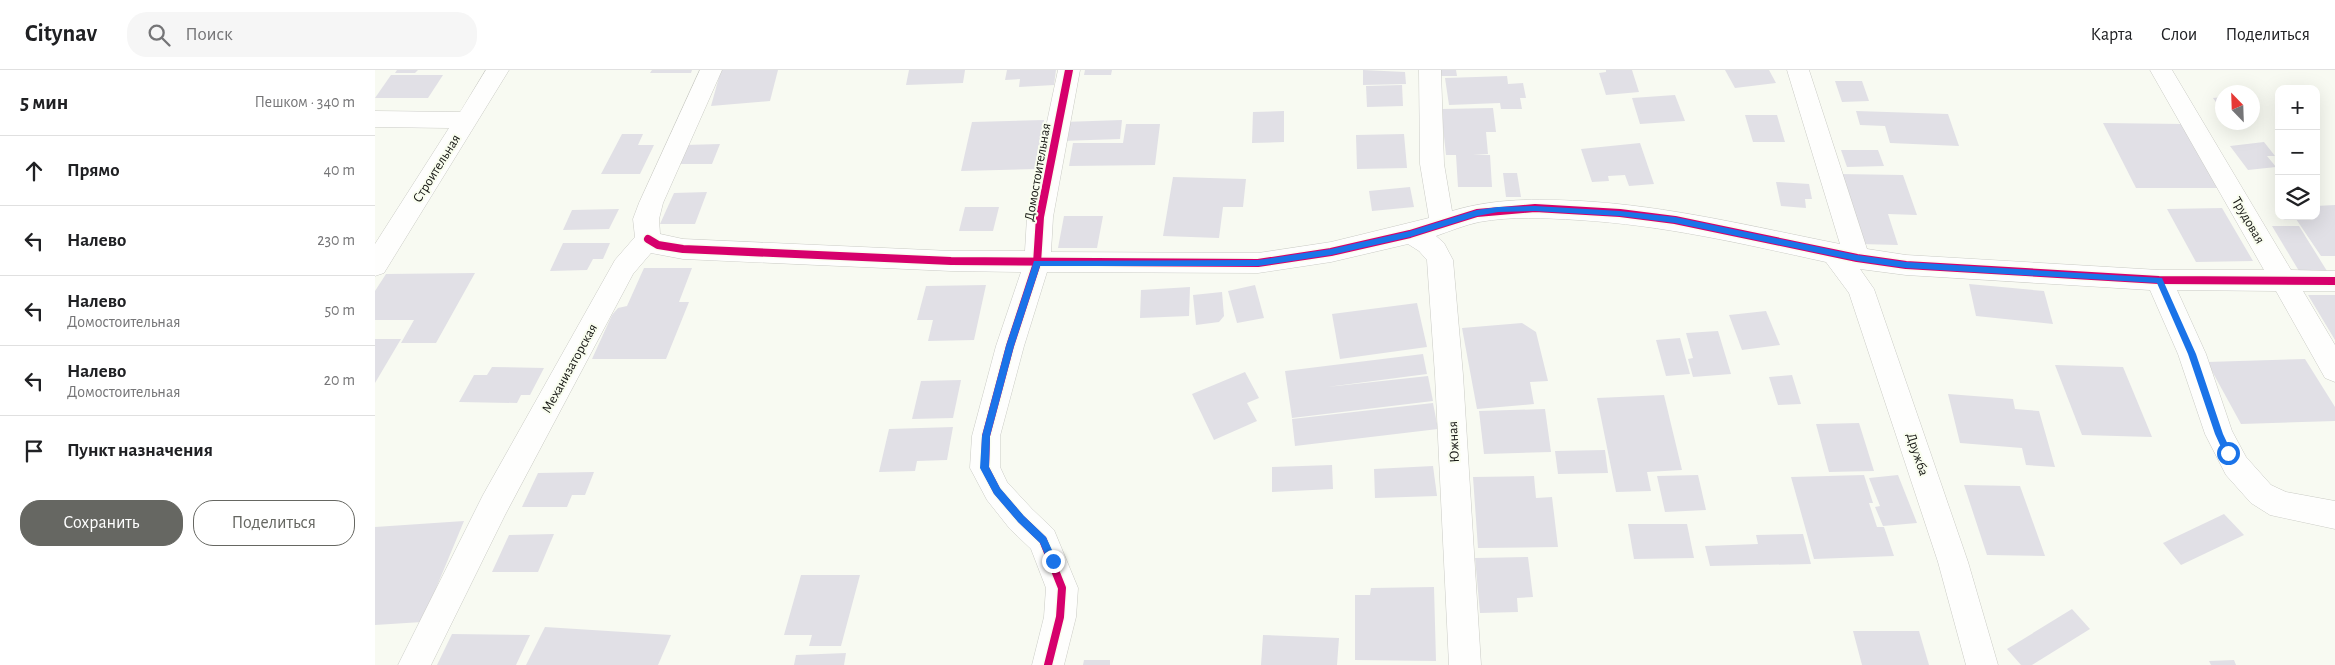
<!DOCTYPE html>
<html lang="ru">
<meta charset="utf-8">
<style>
:root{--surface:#fff;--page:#f6f6f6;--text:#202124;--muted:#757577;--line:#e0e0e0;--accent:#666762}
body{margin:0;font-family:"Alegreya Sans",sans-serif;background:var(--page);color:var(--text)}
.controls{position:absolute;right:15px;top:15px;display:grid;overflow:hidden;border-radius:10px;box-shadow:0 5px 20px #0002}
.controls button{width:45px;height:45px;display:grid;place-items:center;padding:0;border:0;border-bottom:1px solid var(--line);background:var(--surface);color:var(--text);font:25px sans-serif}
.compass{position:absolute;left:1840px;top:15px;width:45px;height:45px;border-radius:50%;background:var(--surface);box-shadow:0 5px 20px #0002;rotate:337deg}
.stop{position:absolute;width:15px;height:15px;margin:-11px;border:4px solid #1a73e8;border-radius:50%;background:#fff}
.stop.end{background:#1a73e8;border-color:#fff;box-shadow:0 1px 5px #0008}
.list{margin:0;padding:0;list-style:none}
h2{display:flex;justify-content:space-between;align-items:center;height:65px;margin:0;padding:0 20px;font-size:21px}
h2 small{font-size:16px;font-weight:400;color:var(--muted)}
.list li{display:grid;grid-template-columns:32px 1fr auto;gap:15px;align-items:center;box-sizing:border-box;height:70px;padding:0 20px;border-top:1px solid var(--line)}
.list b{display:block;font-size:19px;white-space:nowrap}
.list p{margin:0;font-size:16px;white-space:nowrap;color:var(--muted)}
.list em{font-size:16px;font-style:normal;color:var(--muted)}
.actions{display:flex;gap:10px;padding:15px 20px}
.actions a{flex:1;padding:11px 0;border:1px solid var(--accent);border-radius:20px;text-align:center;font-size:18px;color:var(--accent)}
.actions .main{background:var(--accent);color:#fff}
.icon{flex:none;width:28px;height:28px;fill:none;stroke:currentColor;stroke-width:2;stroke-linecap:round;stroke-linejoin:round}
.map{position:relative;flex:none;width:1960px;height:595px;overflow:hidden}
header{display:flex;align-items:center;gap:30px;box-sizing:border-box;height:70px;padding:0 25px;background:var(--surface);border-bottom:1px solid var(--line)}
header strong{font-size:24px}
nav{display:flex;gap:28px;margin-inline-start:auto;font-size:18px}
.search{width:350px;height:45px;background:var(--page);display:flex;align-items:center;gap:12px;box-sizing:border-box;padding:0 18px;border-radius:20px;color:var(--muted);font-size:19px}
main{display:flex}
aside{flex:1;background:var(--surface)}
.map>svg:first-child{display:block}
.building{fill:#e1e0e6}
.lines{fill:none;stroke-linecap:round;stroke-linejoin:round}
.street-casing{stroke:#cacbc5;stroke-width:1}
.street{fill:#fefefd;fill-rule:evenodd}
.cycleway-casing{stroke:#f9fdef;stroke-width:11}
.cycleway{stroke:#d6006c;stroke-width:8}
.route{fill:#1a73e8}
.labels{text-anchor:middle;stroke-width:4;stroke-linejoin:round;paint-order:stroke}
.street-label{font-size:14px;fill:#171814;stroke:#f9fdef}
</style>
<header>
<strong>Citynav</strong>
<div class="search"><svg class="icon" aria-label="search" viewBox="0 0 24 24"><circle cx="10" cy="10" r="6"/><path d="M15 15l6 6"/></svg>Поиск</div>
<nav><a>Карта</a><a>Слои</a><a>Поделиться</a></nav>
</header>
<main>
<aside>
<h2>5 мин<small>Пешком · 340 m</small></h2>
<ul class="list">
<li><svg class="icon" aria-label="ahead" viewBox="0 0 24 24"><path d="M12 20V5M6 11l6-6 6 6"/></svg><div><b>Прямо</b></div><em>40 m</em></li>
<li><svg class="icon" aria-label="left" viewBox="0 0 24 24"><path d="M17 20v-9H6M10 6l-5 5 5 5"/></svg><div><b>Налево</b></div><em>230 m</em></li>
<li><svg class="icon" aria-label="left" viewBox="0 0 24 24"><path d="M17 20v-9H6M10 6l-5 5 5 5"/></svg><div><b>Налево</b><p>Домостоительная</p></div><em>50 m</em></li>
<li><svg class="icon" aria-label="left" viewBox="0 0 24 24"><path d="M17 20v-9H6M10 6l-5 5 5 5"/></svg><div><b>Налево</b><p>Домостоительная</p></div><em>20 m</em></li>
<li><svg class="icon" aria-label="arrive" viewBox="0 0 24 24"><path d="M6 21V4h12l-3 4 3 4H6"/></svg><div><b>Пункт назначения</b></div></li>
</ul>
<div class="actions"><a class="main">Сохранить</a><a>Поделиться</a></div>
</aside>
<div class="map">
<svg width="1960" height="595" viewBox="0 0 1960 595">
<rect width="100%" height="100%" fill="#f8faf2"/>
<g class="building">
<polygon points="22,0 43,0 40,3 20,3"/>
<polygon points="277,0 317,0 316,3 275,3"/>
<polygon points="346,0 403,0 395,31 336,36"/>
<polygon points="534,0 590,0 588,13 531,15"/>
<polygon points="632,0 681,0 679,15 644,17 645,9 630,10"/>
<polygon points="710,0 737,0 736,5 709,5"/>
<polygon points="988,0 1030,2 1031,14 988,15"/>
<polygon points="1065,0 1081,0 1082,6 1065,6"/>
<polygon points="1231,0 1257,0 1264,22 1231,25 1224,3 1231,2"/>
<polygon points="1350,0 1394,0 1401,13 1360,18"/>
<polygon points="16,5 68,5 53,28 0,28"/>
<polygon points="1132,6 1133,14 1148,13 1151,28 1145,28 1147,39 1126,39 1125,33 1074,35 1070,8"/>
<polygon points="1460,11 1487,11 1494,31 1467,32"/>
<polygon points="1027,15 1028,36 992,37 991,16"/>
<polygon points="1300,25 1310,51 1265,54 1257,28"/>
<polygon points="1848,27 1848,42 1838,28"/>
<polygon points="1118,38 1121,62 1111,62 1113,84 1098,85 1115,85 1117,117 1083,117 1081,85 1071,85 1066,39"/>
<polygon points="909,41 909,72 877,73 878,42"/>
<polygon points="1481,41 1573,44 1584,76 1515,73 1510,56 1485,55"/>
<polygon points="1370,45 1402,45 1410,72 1378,72"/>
<polygon points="669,50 660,99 586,101 597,52"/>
<polygon points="747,50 745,69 686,71 688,52"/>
<polygon points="1728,53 1808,54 1844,118 1761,118"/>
<polygon points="751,54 785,54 780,95 694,96 698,73 748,73"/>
<polygon points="247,64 268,64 263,75 279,75 265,104 226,104"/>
<polygon points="1029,64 1032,98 982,99 981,65"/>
<polygon points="1889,72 1900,86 1892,86 1901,97 1873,100 1855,76"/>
<polygon points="1265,73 1279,114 1254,116 1250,105 1233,106 1234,111 1217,112 1206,79"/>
<polygon points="345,74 337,94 302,94 310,75"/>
<polygon points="1466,80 1503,80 1509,96 1472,97"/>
<polygon points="1128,103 1142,103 1146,127 1131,127"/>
<polygon points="1464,104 1528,105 1542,145 1513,144 1523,175 1485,174"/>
<polygon points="798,107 871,109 868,137 848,137 844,168 788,166"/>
<polygon points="1401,112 1434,114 1437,129 1430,129 1431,138 1406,136"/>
<polygon points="1035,117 1039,137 997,141 994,121"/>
<polygon points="332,122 320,154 285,154 299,123"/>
<polygon points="1960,135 1960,186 1946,186 1919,146 1941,146 1941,136"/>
<polygon points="590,137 624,137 618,161 584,161"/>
<polygon points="1847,138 1878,191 1821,192 1792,139"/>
<polygon points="244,139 234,159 188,160 197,140"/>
<polygon points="689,146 728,146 722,178 683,178"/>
<polygon points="1897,156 1924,156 1952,201 1924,201"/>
<polygon points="188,173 235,173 228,189 218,189 212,200 175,201"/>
<polygon points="269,198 317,198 304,232 314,232 291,289 217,289 237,245 243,238 252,236"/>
<polygon points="100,203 61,273 26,273 39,250 0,250 0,221 11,204"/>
<polygon points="1594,214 1669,221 1678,254 1601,246"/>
<polygon points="611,215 599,270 553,271 558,250 542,250 551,216"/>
<polygon points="880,215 889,248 862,253 853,221"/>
<polygon points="815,217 814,246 765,248 766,220"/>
<polygon points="847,222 849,246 844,252 821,255 818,225"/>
<polygon points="1933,225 1960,225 1960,270"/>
<polygon points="1042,233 1052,277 965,289 957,244"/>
<polygon points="1391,241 1405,275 1367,280 1354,245"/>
<polygon points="1147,253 1161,262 1173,311 1155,312 1159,334 1102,339 1087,258"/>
<polygon points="1343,261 1356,304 1318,307 1313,289 1318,288 1311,263"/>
<polygon points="1305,268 1315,304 1291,306 1281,270"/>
<polygon points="0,269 26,269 0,313"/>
<polygon points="1048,284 1052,304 952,317 1053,306 1058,331 917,348 910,301"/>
<polygon points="1930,289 1960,337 1960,351 1866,354 1832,292"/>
<polygon points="1680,295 1748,297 1777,367 1707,365"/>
<polygon points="117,297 169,298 155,325 146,325 142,333 84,332 99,305 112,305"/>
<polygon points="870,302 884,328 872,333 882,351 839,370 817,324"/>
<polygon points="1417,305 1426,334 1403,335 1394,307"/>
<polygon points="586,310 578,348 537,349 546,311"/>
<polygon points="1573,324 1638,329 1640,339 1664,341 1680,397 1651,395 1647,378 1585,373"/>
<polygon points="1289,325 1307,400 1272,402 1276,421 1241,422 1222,328"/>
<polygon points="1058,333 1063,359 920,376 917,349"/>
<polygon points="1170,339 1176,382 1109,384 1104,341"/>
<polygon points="1484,353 1499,401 1454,402 1441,354"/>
<polygon points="578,357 572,390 542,391 540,401 504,402 514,359"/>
<polygon points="1230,380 1233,403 1183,404 1180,381"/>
<polygon points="957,395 958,419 897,422 897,397"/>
<polygon points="1058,396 1062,426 1000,428 999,399"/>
<polygon points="219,402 210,425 197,425 192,437 147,437 163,403"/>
<polygon points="1323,405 1331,440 1290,442 1282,406"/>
<polygon points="1489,405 1498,433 1494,433 1502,457 1509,457 1519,486 1439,489 1416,407"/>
<polygon points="1523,405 1542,453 1508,456 1500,437 1505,436 1494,408"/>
<polygon points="1159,406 1161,428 1177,427 1183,477 1103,478 1098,407"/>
<polygon points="1589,415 1645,416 1670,486 1612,485"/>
<polygon points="1849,444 1869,465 1806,495 1788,473"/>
<polygon points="89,451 47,552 0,555 0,457"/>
<polygon points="1253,454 1312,454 1319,488 1259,489"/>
<polygon points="179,464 163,502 117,502 134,465"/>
<polygon points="1428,464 1436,494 1335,496 1330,476 1383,474 1381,465"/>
<polygon points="1153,487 1158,527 1142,528 1143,542 1105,543 1100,488"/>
<polygon points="426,505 485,505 466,576 434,576 437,565 409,565"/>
<polygon points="1059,517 1061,591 980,590 980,525 995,525 996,518"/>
<polygon points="1697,539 1715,559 1657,595 1646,595 1632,579"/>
<polygon points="170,557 296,565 283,595 151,595"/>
<polygon points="1478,561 1544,561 1554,595 1487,595"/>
<polygon points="77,564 155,565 141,595 62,595"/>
<polygon points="888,565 964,568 962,595 886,595"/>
<polygon points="471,583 469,595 419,595 421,585"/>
<polygon points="709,590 735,590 735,595 708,595"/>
<polygon points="1859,590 1861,595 1836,595 1834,591"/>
</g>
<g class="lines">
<g class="street-casing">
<g id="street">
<polygon points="111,0 134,0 9,203 0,206 0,174 74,58 0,57 0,41 85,42"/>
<path d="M 325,0 L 347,0 L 288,133 L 284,149 L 285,164 L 308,169 L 576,181 L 650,181 L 652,147 L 683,0 L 705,0 L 678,147 L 676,182 L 883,183 L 956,172 L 1054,148 L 1045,94 L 1044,0 L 1066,0 L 1069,94 L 1077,141 C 1120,128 1161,129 1206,131 C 1294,136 1379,157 1465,174 L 1412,0 L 1434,0 L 1492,179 L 1531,185 L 1784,200 L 1889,200 L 1775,0 L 1797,0 L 1916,200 L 1960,201 L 1960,221 L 1928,221 L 1960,275 L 1960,312 L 1950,308 L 1901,221 L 1802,220 L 1831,284 L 1857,361 L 1871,387 L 1896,415 L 1911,422 L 1960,431 L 1960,459 L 1895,445 L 1876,433 L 1851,405 L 1830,364 L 1803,284 L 1775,220 L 1531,205 L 1485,199 L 1499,219 L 1593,492 L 1623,595 L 1591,595 L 1563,492 L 1474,223 L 1451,192 C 1369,174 1288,155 1203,150 C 1170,148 1137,146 1104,152 C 1090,155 1075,161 1061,166 L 1069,173 L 1078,190 L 1088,305 L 1106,595 L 1074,595 L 1060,305 L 1052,190 L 1044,181 L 1033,174 L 956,192 L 883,203 L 672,202 L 649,276 L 625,366 L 625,397 L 632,412 L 657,439 L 679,460 L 703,518 L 701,547 L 689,595 L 657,595 L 669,547 L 671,518 L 656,479 L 635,459 L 612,430 L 595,398 L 597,366 L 621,276 L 646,202 L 576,201 L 308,189 L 276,183 L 258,204 L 130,445 L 56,595 L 23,595 L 108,425 L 240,190 L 260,167 L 258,149 L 264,133 Z"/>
</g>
</g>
<use href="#street" class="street"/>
<g class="cycleway-casing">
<g id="cycleway">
<polyline points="273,169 283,175 308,179 576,191 883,193 956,182 1035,164 1102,143 1160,138 1245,143 1300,150 1482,188 1531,195 1784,210 1960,211"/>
<polyline points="673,595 685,547 687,518 668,470 646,449 622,421 610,398 611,366 635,276 662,193 665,147 694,0"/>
</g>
</g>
<use href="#cycleway" class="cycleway"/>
</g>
<polygon class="route" points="1160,136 1245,141 1300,147 1482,185 1531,192 1787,208 1821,284 1848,364 1857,383 1856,386 1850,386 1840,364 1813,284 1782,213 1531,198 1482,191 1300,153 1245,146 1160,141 1123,142 1102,146 1035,167 956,185 883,196 665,196 639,276 615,366 614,397 625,418 649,446 671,467 682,491 681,494 674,494 665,473 643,452 619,424 605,398 607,366 631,276 659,191 883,190 956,179 1035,161 1102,140 1123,137"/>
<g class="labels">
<g class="street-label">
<text transform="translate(61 98) rotate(-58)" y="5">Строительная</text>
<text transform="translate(662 102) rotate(-80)" y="5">Домостоительная</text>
<text transform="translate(1874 150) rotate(60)" y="5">Трудовая</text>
<text transform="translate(194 298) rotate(-61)" y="5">Механизаторская</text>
<text transform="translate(1078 372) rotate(-93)" y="5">Южная</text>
<text transform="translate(1543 384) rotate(72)" y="5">Дружба</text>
</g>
</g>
</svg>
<div class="controls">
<button>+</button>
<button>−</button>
<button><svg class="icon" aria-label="layers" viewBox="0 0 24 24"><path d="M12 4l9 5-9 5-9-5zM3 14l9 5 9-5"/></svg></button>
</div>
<svg class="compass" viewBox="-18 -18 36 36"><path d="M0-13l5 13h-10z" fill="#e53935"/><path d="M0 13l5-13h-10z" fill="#757577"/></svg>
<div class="stop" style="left:1853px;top:383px"></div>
<div class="stop end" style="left:678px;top:491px"></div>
</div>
</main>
